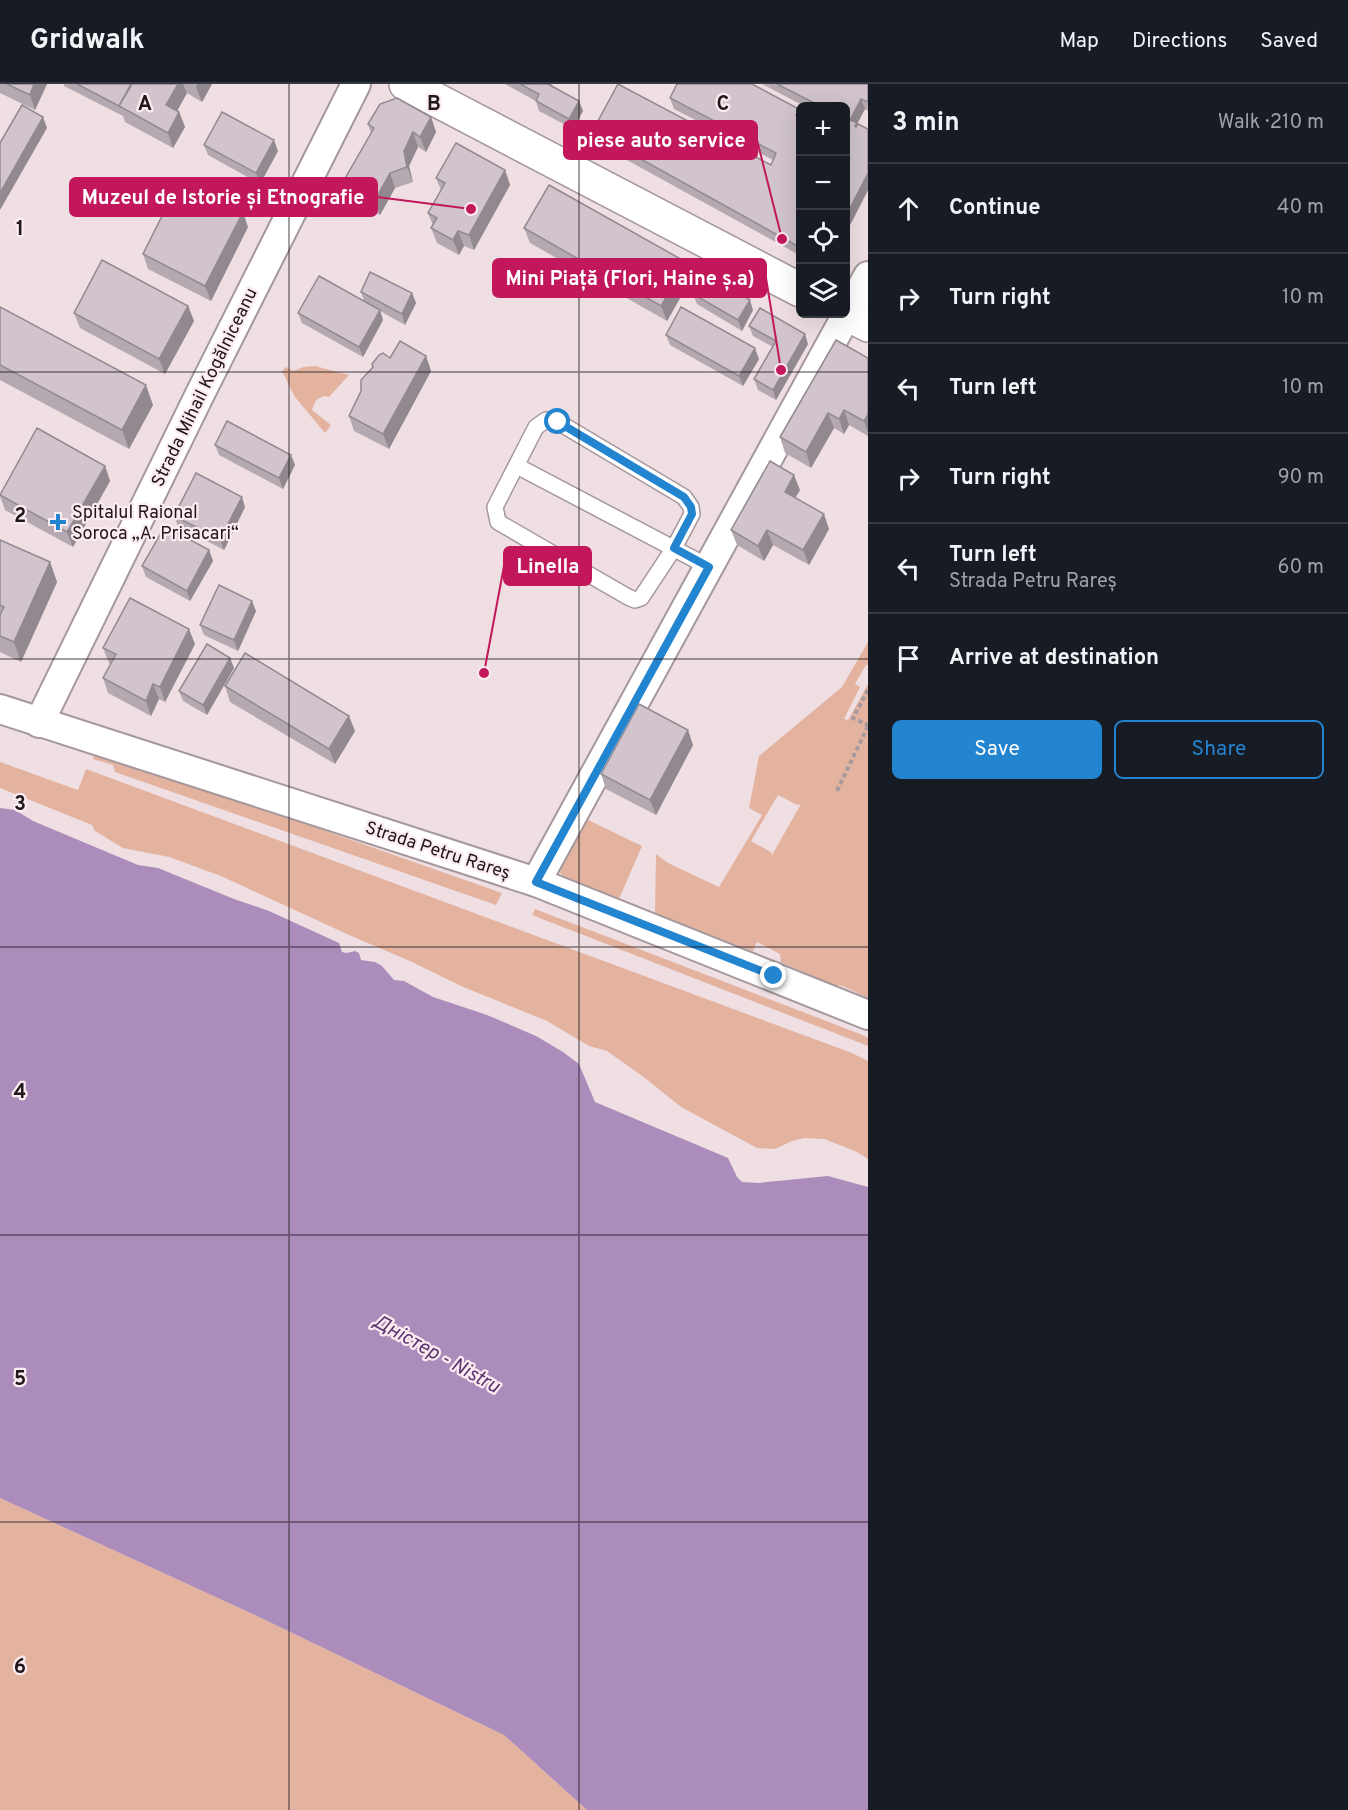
<!DOCTYPE html>
<meta charset="utf-8">
<style>
:root{--surface:#171b24;--page:#20242c;--text:#f1f3f6;--muted:#9ea1a6;--line:#363941;--accent:#2384d0}
body{margin:0;font-family:Overpass,sans-serif;background:var(--page);color:var(--text)}
.controls{position:absolute;right:18px;top:18px;display:grid;overflow:hidden;border-radius:9px;box-shadow:0 6px 24px #0002}
.controls button{width:54px;height:54px;display:grid;place-items:center;padding:0;border:0;border-bottom:2px solid var(--line);background:var(--surface);color:var(--text);font:30px sans-serif}
.stop{position:absolute;width:18px;height:18px;margin:-14px;border:4px solid #2384d0;border-radius:50%;background:#fff}
.stop.end{background:#2384d0;border-color:#fff;box-shadow:0 2px 6px #0008}
.list{margin:0;padding:0;list-style:none}
h2{display:flex;justify-content:space-between;align-items:center;height:78px;margin:0;padding:0 24px;font-size:26px}
h2 small{font-size:20px;font-weight:400;color:var(--muted)}
.list li{display:grid;grid-template-columns:39px 1fr auto;gap:18px;align-items:center;box-sizing:border-box;height:90px;padding:0 24px;border-top:2px solid var(--line)}
.list b{display:block;font-size:22px;white-space:nowrap}
.list p{margin:0;font-size:20px;white-space:nowrap;color:var(--muted)}
.list em{font-size:20px;font-style:normal;color:var(--muted)}
.actions{display:flex;gap:12px;padding:18px 24px}
.actions a{flex:1;padding:14px 0;border:2px solid var(--accent);border-radius:9px;text-align:center;font-size:21px;color:var(--accent)}
.actions .main{background:var(--accent);color:#fff}
.icon{flex:none;width:33px;height:33px;fill:none;stroke:currentColor;stroke-width:2;stroke-linecap:round;stroke-linejoin:round}
.map{position:relative;flex:none;width:868px;height:1726px;overflow:hidden}
header{display:flex;align-items:center;gap:36px;box-sizing:border-box;height:84px;padding:0 30px;background:var(--surface);border-bottom:2px solid var(--line)}
header strong{font-size:28px}
nav{display:flex;gap:33px;margin-inline-start:auto;font-size:21px}
main{display:flex}
aside{flex:1;background:var(--surface)}
.map>svg:first-child{display:block}
.green{fill:#e3b3a0;fill-rule:evenodd}
.water{fill:#ab8cbb}
.lines{fill:none;stroke-linecap:round;stroke-linejoin:round}
.lane-casing{stroke:#a6979b;stroke-width:18}
.street-casing{stroke:#a6979b;stroke-width:32}
.secondary-casing{stroke:#a6979b;stroke-width:36}
.path{stroke:#a69a9d;stroke-width:4;stroke-dasharray:4.5 3;stroke-linecap:butt}
.lane{stroke:#fff;stroke-width:15}
.street{stroke:#fff;stroke-width:28}
.secondary{stroke:#fff;stroke-width:33}
.wall{fill:#b4a9b0}
.shaded-wall{fill:#928990}
.building{fill:#d1c4cd;stroke:#928990;stroke-width:1.5}
.route{stroke:#2384d0;stroke-width:8}
.grid{fill:none;stroke:#1e181a;stroke-width:1.5;stroke-opacity:0.55}
.poi-dot{fill:#2384d0;stroke:#fcecf1;stroke-width:2}
.labels{text-anchor:middle;stroke-width:4.5;stroke-linejoin:round;paint-order:stroke}
.street-label{font-size:18px;fill:#1e181a;stroke:#fcecf1}
.poi-label{font-size:18px;fill:#1e181a;stroke:#fcecf1;text-anchor:start}
.water-label{font-size:20px;font-style:italic;fill:#5d3570;stroke:#fcecf1}
.grid-label{font-size:20px;text-anchor:middle;font-weight:bold;fill:#1e181a;stroke:#fcecf1;stroke-width:4.5;stroke-linejoin:round;paint-order:stroke}
.leader{fill:none;stroke:#c2185b;stroke-width:2}
.callout-dot{fill:#c2185b;stroke:#fcecf1;stroke-width:2}
.callout{fill:#c2185b;stroke:#c2185b;stroke-width:2}
.callout-label{font-size:20px;text-anchor:middle;font-weight:bold;fill:#fff}
</style>
<header>
<strong>Gridwalk</strong>
<nav><a>Map</a><a>Directions</a><a>Saved</a></nav>
</header>
<main>
<div class="map">
<svg width="868" height="1726" viewBox="0 0 868 1726">
<rect width="100%" height="100%" fill="#efdfe3"/>
<g class="green">
<polygon points="315,282 349,291 329,313 324,312 316,316 312,326 331,341 325,349 295,313 282,287 286,283 293,287 304,283"/>
<path d="M 868,558 L 868,581 L 866,581 L 855,600 L 860,603 L 844,635 L 848,636 L 868,600 L 868,914 L 843,902 L 830,900 L 781,878 L 780,870 L 757,858 L 753,867 L 655,831 L 656,770 L 668,779 L 719,803 L 762,731 L 749,724 L 759,672 L 842,603 ZM 778,711 L 797,721 L 801,720 L 772,771 L 771,768 L 751,757 Z"/>
<polygon points="96,666 502,809 496,821 115,688 113,681 93,675"/>
<polygon points="0,678 78,706 86,685 852,969 868,977 868,1075 855,1067 824,1055 804,1054 792,1057 775,1065 757,1064 681,1023 645,994 607,967 589,962 547,937 461,902 410,877 349,851 221,792 169,773 123,764 95,747 92,741 0,704"/>
<polygon points="586,735 642,762 618,817 574,801 560,789 565,773"/>
<polygon points="535,825 860,950 868,954 868,962 532,831"/>
<polygon points="0,1414 257,1532 504,1651 587,1726 0,1726"/>
</g>
<polygon class="water" points="0,724 15,726 33,737 138,781 158,784 234,815 269,827 339,859 342,868 346,869 355,867 359,869 361,876 375,878 382,882 394,896 404,897 433,913 487,931 536,952 563,968 579,980 595,1018 728,1074 737,1093 742,1098 758,1099 828,1092 868,1103 868,1726 587,1726 504,1651 257,1532 0,1414"/>
<g class="lines">
<g class="lane-casing">
<g id="lane">
<polygon points="546,336 558,338 684,413 691,423 692,430 674,464 641,514 635,516 628,513 498,438 495,423 536,343"/>
<polyline points="517,382 709,483"/>
</g>
</g>
<g class="street-casing">
<g id="street">
<polyline points="0,625 536,798 868,931"/>
<polyline points="39,639 200,310 356,0"/>
<polyline points="536,798 868,192"/>
</g>
</g>
<g class="secondary-casing">
<g id="secondary">
<polyline points="406,0 800,206"/>
<polyline points="846,229 868,241"/>
</g>
</g>
<g class="path">
<polyline points="868,606 853,634 868,641"/>
<polyline points="837,707 868,642"/>
</g>
<use href="#lane" class="lane"/>
<use href="#street" class="street"/>
<use href="#secondary" class="secondary"/>
</g>
<g class="wall">
<polygon points="0,0 47,0 35,26 0,9"/>
<polygon points="64,0 212,0 202,18 187,9 177,27 179,28 185,43 173,64 125,38 123,32 64,2"/>
<polygon points="505,0 552,0 553,3 579,17 583,27 573,45 539,27 536,17"/>
<polygon points="762,0 868,0 868,27 865,25 857,40 868,45 868,106 846,149 846,22 804,22"/>
<polygon points="670,14 799,25 801,27 801,172 596,59 592,48 771,81 773,76 674,25"/>
<polygon points="431,33 436,48 426,68 418,63 409,82 413,98 395,104 380,131 349,113 343,98 371,49 368,40"/>
<polygon points="204,61 278,67 260,100 208,71"/>
<polygon points="505,86 510,101 474,166 464,162 459,171 437,159 431,144 433,141 428,129 441,106 436,94"/>
<polygon points="248,143 211,217 148,185 143,170"/>
<polygon points="524,144 686,178 692,193 667,237 530,159"/>
<polygon points="361,208 412,209 416,219 405,241 380,227 383,236 363,273 302,239 298,229 364,217"/>
<polygon points="693,210 753,226 742,247 697,220"/>
<polygon points="188,222 194,237 165,290 80,244 74,229"/>
<polygon points="0,223 153,321 129,365 0,296"/>
<polygon points="749,242 808,260 776,316 758,306 754,295 773,263 753,252"/>
<polygon points="666,251 759,275 743,302 670,261"/>
<polygon points="426,272 431,287 389,365 354,347 349,332 390,274"/>
<polygon points="868,274 868,352 849,341 844,350 834,344 811,384 785,369 780,353"/>
<polygon points="215,361 291,371 295,381 283,405 219,371"/>
<polygon points="105,382 110,397 73,463 5,426 0,412 0,410"/>
<polygon points="800,406 795,414 829,445 809,481 773,461 764,477 737,461 731,446"/>
<polygon points="245,423 224,466 178,442 174,432"/>
<polygon points="0,456 50,478 57,498 21,578 0,568"/>
<polygon points="209,466 213,477 190,517 146,493 142,482"/>
<polygon points="256,527 238,567 204,551 200,541"/>
<polygon points="195,560 165,618 159,615 151,632 108,609 103,594 111,580 109,579 103,564"/>
<polygon points="230,574 234,584 207,631 183,617 179,607"/>
<polygon points="225,602 355,647 335,680 230,618"/>
<polygon points="693,661 656,731 606,705 601,690"/>
</g>
<g class="shaded-wall">
<polygon points="34,0 47,0 35,26 30,11"/>
<polygon points="178,0 183,0 187,9 172,36 166,21"/>
<polygon points="198,0 212,0 202,18 196,3"/>
<polygon points="861,15 865,25 857,40 860,50 850,36"/>
<polygon points="579,17 583,27 573,45 569,35"/>
<polygon points="799,25 801,27 801,40 796,31"/>
<polygon points="179,28 185,43 173,64 168,49"/>
<polygon points="43,33 47,44 0,126 0,109"/>
<polygon points="431,33 436,48 426,68 420,53"/>
<polygon points="413,48 418,63 409,82 413,98 407,83 404,67"/>
<polygon points="274,56 278,67 260,100 256,89"/>
<polygon points="505,86 510,101 474,166 469,151"/>
<polygon points="390,89 395,104 380,131 375,116"/>
<polygon points="868,89 868,106 846,149 846,132"/>
<polygon points="243,128 248,143 211,217 205,202"/>
<polygon points="458,147 464,162 459,171 453,156"/>
<polygon points="686,178 692,193 667,237 661,222"/>
<polygon points="412,209 416,219 405,241 402,230"/>
<polygon points="750,216 753,226 742,247 738,236"/>
<polygon points="188,222 194,237 165,290 159,275"/>
<polygon points="380,226 383,236 363,273 359,263"/>
<polygon points="805,250 808,260 776,316 773,306"/>
<polygon points="755,264 759,275 743,302 739,292"/>
<polygon points="426,272 431,287 389,365 383,350"/>
<polygon points="146,301 153,321 129,365 122,346"/>
<polygon points="844,326 849,341 844,350 839,335"/>
<polygon points="828,329 834,344 811,384 806,368"/>
<polygon points="868,330 868,349 864,337"/>
<polygon points="291,371 295,381 283,405 279,394"/>
<polygon points="105,382 110,397 73,463 67,448"/>
<polygon points="794,391 800,406 790,423 785,408"/>
<polygon points="242,413 245,423 224,466 220,455"/>
<polygon points="824,430 829,445 809,481 803,466"/>
<polygon points="767,446 773,461 764,477 758,462"/>
<polygon points="209,466 213,477 190,517 187,507"/>
<polygon points="50,478 57,498 21,578 14,558"/>
<polygon points="252,517 256,527 238,567 234,556"/>
<polygon points="189,545 195,560 165,618 160,603"/>
<polygon points="230,574 234,584 207,631 203,621"/>
<polygon points="153,600 159,615 151,632 146,617"/>
<polygon points="349,632 355,647 335,680 329,665"/>
<polygon points="688,646 693,661 656,731 650,716"/>
</g>
<g class="building">
<polygon points="7,0 34,0 30,11"/>
<polygon points="77,0 131,0 119,22"/>
<polygon points="132,0 178,0 166,21 179,28 168,49 119,22"/>
<polygon points="520,0 548,0 579,17 569,35 536,17 539,10"/>
<polygon points="618,0 771,81 776,69 670,14 677,0 752,0 799,25 796,31 801,33 801,164 592,48"/>
<polygon points="777,0 868,0 868,18 861,15 850,36 857,39 855,42 856,43 858,40 868,45 868,89 846,132 846,22 820,22"/>
<polygon points="397,14 431,33 420,53 413,48 404,67 407,83 390,89 375,116 343,98 374,44 368,40 380,20"/>
<polygon points="22,21 43,33 0,109 0,59"/>
<polygon points="222,28 274,56 256,89 204,61"/>
<polygon points="456,59 505,86 469,151 458,147 453,156 431,144 437,134 428,129 445,99 436,94"/>
<polygon points="180,96 243,128 205,202 143,170"/>
<polygon points="549,101 686,178 661,222 524,144"/>
<polygon points="102,176 188,222 159,275 74,229"/>
<polygon points="370,188 412,209 402,230 361,208"/>
<polygon points="705,189 750,216 738,236 693,210"/>
<polygon points="319,192 380,226 359,263 298,229"/>
<polygon points="0,223 146,301 122,346 0,281"/>
<polygon points="681,223 755,264 739,292 666,251"/>
<polygon points="760,224 805,250 773,306 754,295 776,257 749,242"/>
<polygon points="836,256 868,274 868,330 864,337 844,326 839,335 828,329 806,368 780,353"/>
<polygon points="400,257 426,272 383,350 349,332 361,307 361,296 373,283 372,280 379,271 383,269 390,274"/>
<polygon points="227,337 291,371 279,394 215,361"/>
<polygon points="37,344 105,382 67,448 0,411"/>
<polygon points="770,377 794,391 785,408 824,430 803,466 767,446 758,462 731,446"/>
<polygon points="196,389 242,413 220,455 174,432"/>
<polygon points="165,442 209,466 187,507 142,482"/>
<polygon points="0,456 50,478 14,558 0,552 0,531 4,523 0,521"/>
<polygon points="219,501 252,517 234,556 200,541"/>
<polygon points="130,514 189,545 160,603 153,600 146,617 103,594 116,570 103,564"/>
<polygon points="207,560 230,574 203,621 179,607"/>
<polygon points="245,569 349,632 329,665 225,602"/>
<polygon points="639,620 688,646 650,716 601,690"/>
</g>
<g class="lines">
<polyline class="route" points="558,338 684,413 691,423 692,430 674,464 709,483 536,798 774,892"/>
</g>
<path class="grid" d="M 289,0 L 289,1726M 579,0 L 579,1726M 0,288 L 868,288M 0,575 L 868,575M 0,863 L 868,863M 0,1151 L 868,1151M 0,1438 L 868,1438"/>
<path class="poi-dot" d="M55 429h6v6h6v6h-6v6h-6v-6h-6v-6h6z"/>
<g class="labels">
<g class="street-label">
<text transform="translate(204 303) rotate(-64)" y="6">Strada Mihail Kogălniceanu</text>
<text transform="translate(438 766) rotate(18)" y="6">Strada Petru Rareș</text>
</g>
<g class="poi-label">
<text x="72" y="434">Spitalul Raional<tspan x="72" dy="21">Soroca „A. Prisacari“</tspan></text>
</g>
<g class="water-label">
<text transform="translate(437 1269) rotate(29)" y="7">Дністер - Nistru</text>
</g>
</g>
<g class="grid-label">
<text x="145" y="26">A</text>
<text x="434" y="26">B</text>
<text x="723" y="26">C</text>
<text x="20" y="151">1</text>
<text x="20" y="438">2</text>
<text x="20" y="726">3</text>
<text x="20" y="1014">4</text>
<text x="20" y="1301">5</text>
<text x="20" y="1589">6</text>
</g>
<path class="leader" d="M782 155L757 56M471 125L377 113M781 286L766 194M484 589L504 482"/>
<g class="callout-dot">
<circle cx="782" cy="155" r="6"/>
<circle cx="471" cy="125" r="6"/>
<circle cx="781" cy="286" r="6"/>
<circle cx="484" cy="589" r="6"/>
</g>
<g class="callout">
<rect x="564" y="37" width="193" height="38" rx="6"/>
<rect x="70" y="94" width="307" height="38" rx="6"/>
<rect x="493" y="175" width="273" height="38" rx="6"/>
<rect x="504" y="463" width="87" height="38" rx="6"/>
</g>
<g class="callout-label">
<text x="661" y="63">piese auto service</text>
<text x="223" y="120">Muzeul de Istorie și Etnografie</text>
<text x="630" y="201">Mini Piață (Flori, Haine ș.a)</text>
<text x="548" y="489">Linella</text>
</g>
</svg>
<div class="controls">
<button>+</button>
<button>−</button>
<button><svg class="icon" aria-label="locate" viewBox="0 0 24 24"><circle cx="12" cy="12" r="6"/><path d="M12 2v4M12 18v4M2 12h4M18 12h4"/></svg></button>
<button><svg class="icon" aria-label="layers" viewBox="0 0 24 24"><path d="M12 4l9 5-9 5-9-5zM3 14l9 5 9-5"/></svg></button>
</div>
<div class="stop" style="left:558px;top:338px"></div>
<div class="stop end" style="left:774px;top:892px"></div>
</div>
<aside>
<h2>3 min<small>Walk · 210 m</small></h2>
<ul class="list">
<li><svg class="icon" aria-label="ahead" viewBox="0 0 24 24"><path d="M12 20V5M6 11l6-6 6 6"/></svg><div><b>Continue</b></div><em>40 m</em></li>
<li><svg class="icon" aria-label="right" viewBox="0 0 24 24"><path d="M7 20v-9h11M14 6l5 5-5 5"/></svg><div><b>Turn right</b></div><em>10 m</em></li>
<li><svg class="icon" aria-label="left" viewBox="0 0 24 24"><path d="M17 20v-9H6M10 6l-5 5 5 5"/></svg><div><b>Turn left</b></div><em>10 m</em></li>
<li><svg class="icon" aria-label="right" viewBox="0 0 24 24"><path d="M7 20v-9h11M14 6l5 5-5 5"/></svg><div><b>Turn right</b></div><em>90 m</em></li>
<li><svg class="icon" aria-label="left" viewBox="0 0 24 24"><path d="M17 20v-9H6M10 6l-5 5 5 5"/></svg><div><b>Turn left</b><p>Strada Petru Rareș</p></div><em>60 m</em></li>
<li><svg class="icon" aria-label="arrive" viewBox="0 0 24 24"><path d="M6 21V4h12l-3 4 3 4H6"/></svg><div><b>Arrive at destination</b></div></li>
</ul>
<div class="actions"><a class="main">Save</a><a>Share</a></div>
</aside>
</main>
